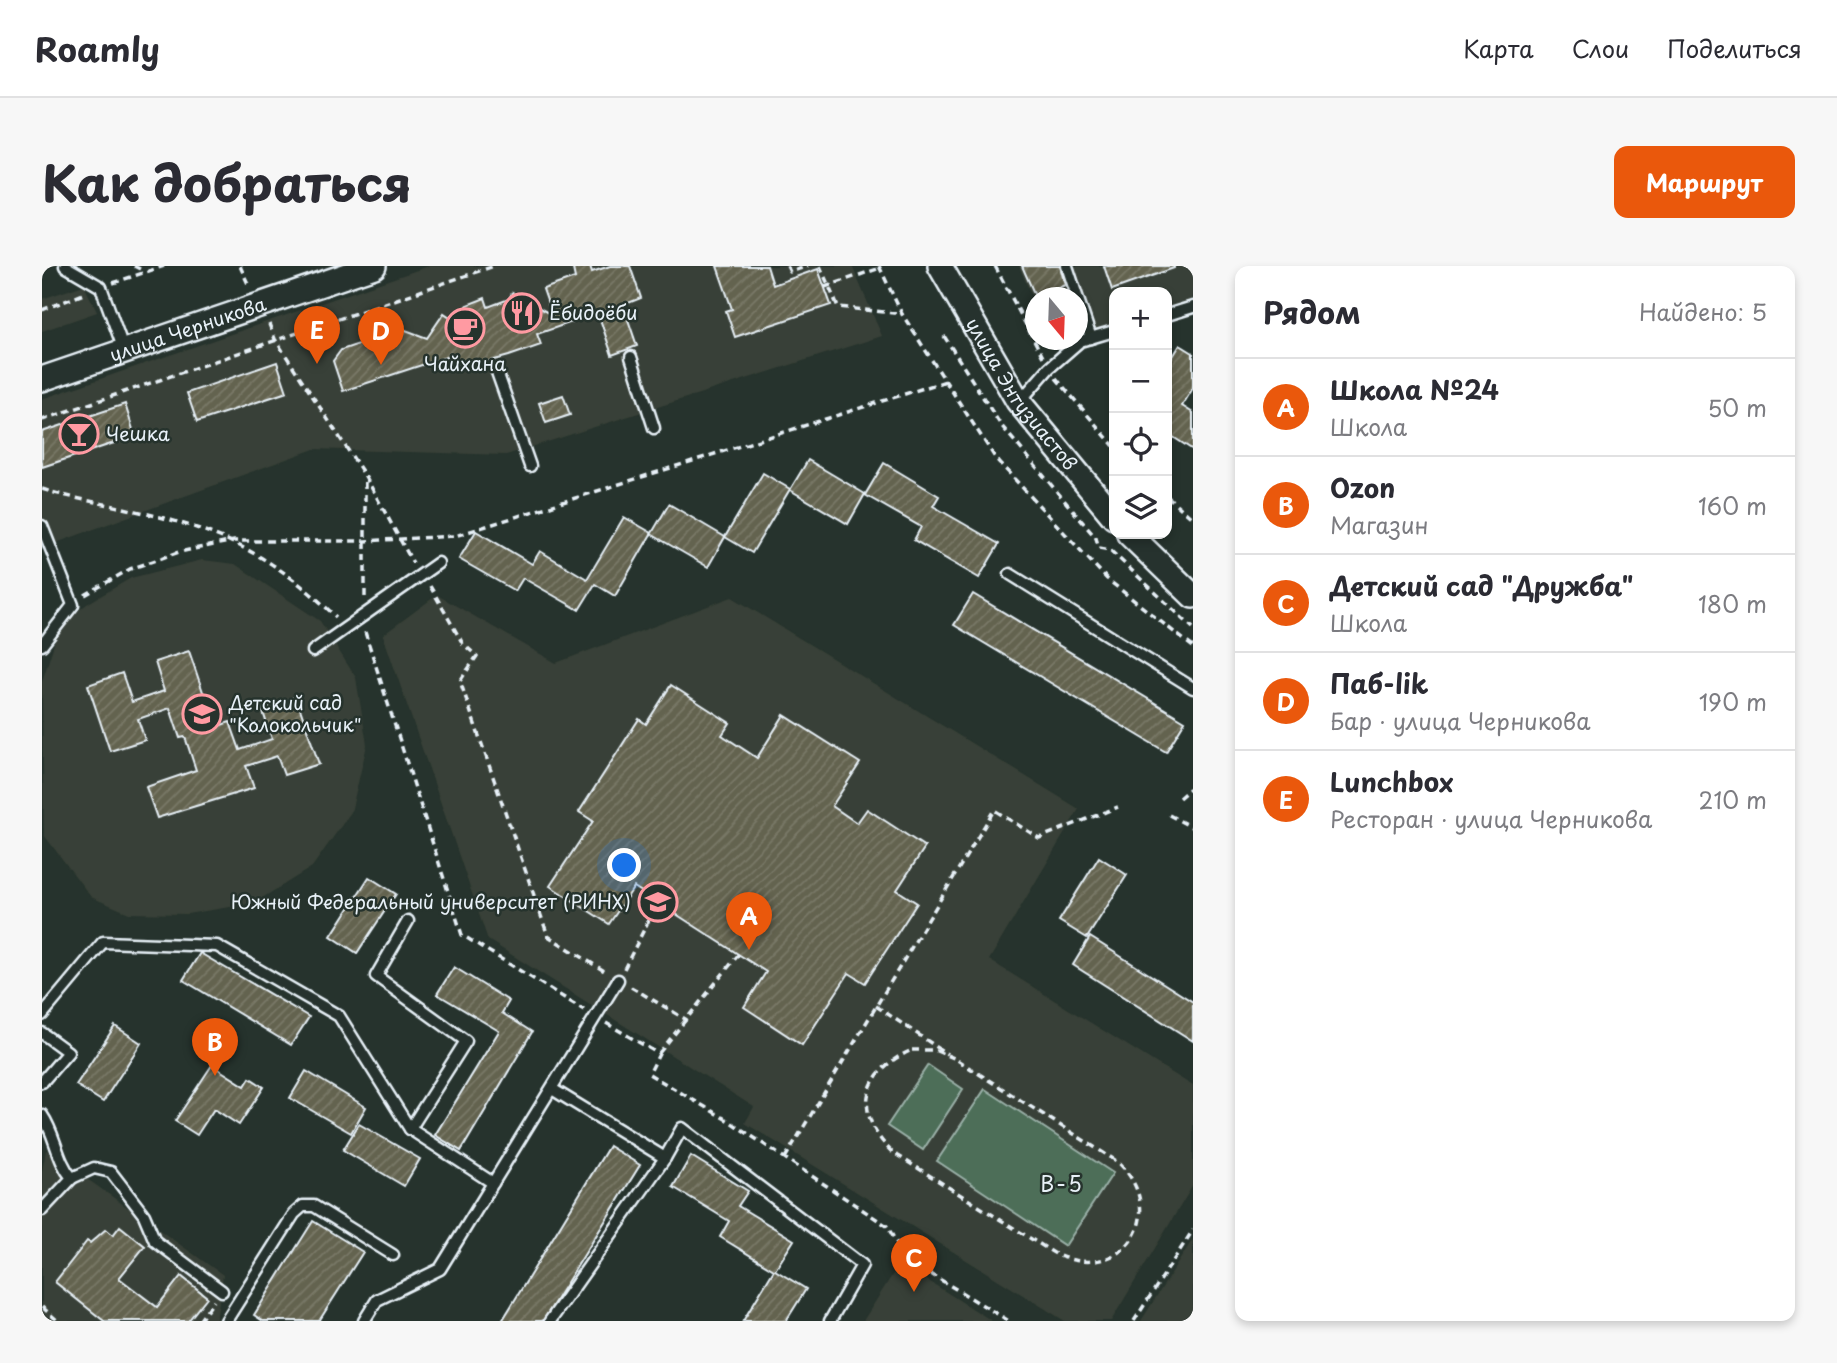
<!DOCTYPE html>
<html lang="ru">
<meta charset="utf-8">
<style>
:root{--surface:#fff;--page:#f7f7f7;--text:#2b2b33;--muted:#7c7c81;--line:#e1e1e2;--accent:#ea580c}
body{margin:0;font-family:"Playpen Sans",sans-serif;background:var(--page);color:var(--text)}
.controls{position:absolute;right:21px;top:21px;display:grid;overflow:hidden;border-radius:14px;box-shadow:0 4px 10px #0003}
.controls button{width:63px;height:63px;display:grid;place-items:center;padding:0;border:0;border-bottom:2px solid var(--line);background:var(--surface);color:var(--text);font:35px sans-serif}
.compass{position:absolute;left:983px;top:21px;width:63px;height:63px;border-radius:50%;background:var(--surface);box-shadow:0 4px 10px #0003;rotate:161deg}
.you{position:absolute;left:583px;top:600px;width:24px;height:24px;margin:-18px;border:5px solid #fff;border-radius:50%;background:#1a73e8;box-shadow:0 0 0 10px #1a73e833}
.badge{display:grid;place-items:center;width:46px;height:46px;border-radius:50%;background:var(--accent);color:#fff;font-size:23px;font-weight:700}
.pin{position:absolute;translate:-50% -58px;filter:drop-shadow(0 2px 4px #0008)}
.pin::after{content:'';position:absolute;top:37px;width:24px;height:21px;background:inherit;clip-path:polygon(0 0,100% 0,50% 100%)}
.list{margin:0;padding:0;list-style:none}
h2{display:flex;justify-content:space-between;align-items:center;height:91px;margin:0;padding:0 28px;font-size:30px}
h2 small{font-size:23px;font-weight:400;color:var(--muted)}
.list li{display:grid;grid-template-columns:46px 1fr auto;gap:21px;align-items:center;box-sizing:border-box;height:98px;padding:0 28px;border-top:2px solid var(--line)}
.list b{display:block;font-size:26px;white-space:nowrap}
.list p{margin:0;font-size:23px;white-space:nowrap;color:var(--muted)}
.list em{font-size:23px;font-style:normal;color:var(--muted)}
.icon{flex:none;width:38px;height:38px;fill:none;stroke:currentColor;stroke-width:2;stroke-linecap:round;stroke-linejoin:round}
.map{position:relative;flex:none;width:1151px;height:1055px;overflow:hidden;border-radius:14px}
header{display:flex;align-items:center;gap:42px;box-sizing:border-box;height:98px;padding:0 35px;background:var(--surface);border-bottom:2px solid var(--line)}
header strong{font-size:33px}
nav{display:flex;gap:38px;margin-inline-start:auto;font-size:24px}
.intro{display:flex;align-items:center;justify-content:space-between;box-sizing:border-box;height:168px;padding:0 42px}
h1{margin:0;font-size:49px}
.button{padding:18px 32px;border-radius:14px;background:var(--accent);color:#fff;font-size:24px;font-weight:700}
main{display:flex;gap:42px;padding:0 42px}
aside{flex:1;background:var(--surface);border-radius:14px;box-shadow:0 4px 10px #0003}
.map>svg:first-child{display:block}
.built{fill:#394137}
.green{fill:#4d6e59;stroke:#9ab0a8;stroke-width:2}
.building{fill:url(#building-hatch);stroke:#e8f1f8;stroke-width:2}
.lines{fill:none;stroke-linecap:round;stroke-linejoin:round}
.service-casing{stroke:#e8f1f8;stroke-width:15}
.tertiary-casing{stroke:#e8f1f8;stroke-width:28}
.path{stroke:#e8f1f8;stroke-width:3.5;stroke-dasharray:7 5;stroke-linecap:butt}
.service{stroke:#26332d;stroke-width:10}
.tertiary{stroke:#26332d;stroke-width:23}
.labels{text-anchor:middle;stroke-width:5;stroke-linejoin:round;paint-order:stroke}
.poi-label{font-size:19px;fill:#e8f1f8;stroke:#26332d;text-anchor:start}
.street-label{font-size:19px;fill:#e8f1f8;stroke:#26332d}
.neighbourhood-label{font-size:21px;letter-spacing:2px;fill:#e8f1f8;stroke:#26332d}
</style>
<header>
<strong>Roamly</strong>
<nav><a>Карта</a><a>Слои</a><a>Поделиться</a></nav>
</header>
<div class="intro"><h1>Как добраться</h1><a class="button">Маршрут</a></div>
<main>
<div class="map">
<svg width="1151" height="1055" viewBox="0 0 1151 1055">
<defs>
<pattern id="building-hatch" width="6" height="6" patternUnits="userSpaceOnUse" patternTransform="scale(1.75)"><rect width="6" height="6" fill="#64634f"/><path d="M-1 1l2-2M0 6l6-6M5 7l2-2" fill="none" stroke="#7a7a69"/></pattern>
</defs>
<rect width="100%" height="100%" fill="#26332d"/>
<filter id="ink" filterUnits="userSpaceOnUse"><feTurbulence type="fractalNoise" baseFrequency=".0143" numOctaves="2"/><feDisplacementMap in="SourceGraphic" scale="14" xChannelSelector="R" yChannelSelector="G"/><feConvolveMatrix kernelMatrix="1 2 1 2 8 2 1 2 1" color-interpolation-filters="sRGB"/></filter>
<g filter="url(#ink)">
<g class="built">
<polygon points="387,0 810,0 840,70 464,189 272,183 0,282 0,133"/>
<polygon points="977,0 1151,0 1151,33 1125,41 1125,26 1072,26 1072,57 1036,68 1036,32 994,32 993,38"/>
<polygon points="42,19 55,46 0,65 0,33"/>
<polygon points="160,294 193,298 278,355 314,412 325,479 309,546 270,601 212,637 145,648 87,647 49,631 2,569 0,416 18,359 45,338 89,312"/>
<polygon points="395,329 514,397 690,331 1037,543 947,694 1151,820 1151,919 1069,1055 1023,1055 703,857 712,841 446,674 341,369"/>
<polygon points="4,884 181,1009 174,1055 0,1055 0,906"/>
<polygon points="1151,973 1151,1055 1099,1055"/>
<polygon points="858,997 950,1055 821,1055"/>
</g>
<g class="green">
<polygon points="886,799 921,823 881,884 845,860"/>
<polygon points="943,823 1071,907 1023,980 895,895"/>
</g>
<g class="building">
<polygon points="541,0 548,0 550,6 568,0 588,0 599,32 581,39 595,80 570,89 556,47 495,68 499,79 467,90 431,100 422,95 413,98 410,89 301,125 291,95 299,84 361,63 385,72 402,47 436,70 425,39 443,32 446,41 467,33 470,27 510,49 501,23 533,12 531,3"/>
<polygon points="675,0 725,0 731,19 776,3 789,39 693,71 684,45 690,43"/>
<polygon points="980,0 1018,0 1023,19 994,32"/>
<polygon points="1062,0 1132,0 1132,2 1070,24"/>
<polygon points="1138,79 1151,87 1151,122 1140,140 1151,147 1151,184 1125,167 1125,100"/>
<polygon points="235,96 245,126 155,156 145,127"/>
<polygon points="521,129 528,149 504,157 497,137"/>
<polygon points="83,138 93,170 0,201 0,166"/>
<polygon points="766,194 823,228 806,258 748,224"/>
<polygon points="842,197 897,230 891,240 957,278 937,312 872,274 879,261 823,229"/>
<polygon points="721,207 748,223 710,287 683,271"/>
<polygon points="627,238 683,271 666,301 609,268 573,330 553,318 537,344 481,312 473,325 417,293 434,265 490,298 498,285 545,313 582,251 610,267"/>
<polygon points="931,328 1143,455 1124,486 912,359"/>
<polygon points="147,385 173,461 188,456 198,484 230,473 220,443 254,431 277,498 242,509 235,490 204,500 212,522 115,552 104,521 154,504 143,471 138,472 128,442 96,453 103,474 68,485 46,419 80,407 90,436 122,425 113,396"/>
<polygon points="629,419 688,457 680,469 715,492 742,449 818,497 790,540 815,557 825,543 883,581 855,624 875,637 823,717 807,707 760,779 702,741 724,706 592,621 567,658 508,620 551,555 537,546 597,453 604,458"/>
<polygon points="1057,591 1085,609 1045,672 1017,655"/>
<polygon points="327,611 354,628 315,687 289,670"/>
<polygon points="1048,671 1151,736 1151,775 1031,699"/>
<polygon points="158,687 267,751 249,779 141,714"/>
<polygon points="412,701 467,735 460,747 490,766 419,885 393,869 457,765 395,728"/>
<polygon points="73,760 99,777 61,836 34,819"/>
<polygon points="170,799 203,820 208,812 222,821 197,859 172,843 155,869 133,855"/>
<polygon points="264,805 324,841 309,867 248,832"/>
<polygon points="317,858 378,893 362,920 301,884"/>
<polygon points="567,880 598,899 501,1055 460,1055"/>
<polygon points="649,890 706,925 696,940 752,974 733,1004 764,1023 744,1055 701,1055 732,1004 678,971 687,955 631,921"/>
<polygon points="271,955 321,986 277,1055 221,1055 212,1049"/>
<polygon points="78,960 103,980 77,1012 115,1041 139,1010 165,1031 146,1055 62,1055 13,1016 45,975 48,977 64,963 71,969"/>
</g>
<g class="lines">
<g class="service-casing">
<g id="service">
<polyline points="23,0 59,21 79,76"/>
<polyline points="1025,0 1049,72"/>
<polyline points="1125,49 1151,41"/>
<polyline points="589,91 612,162"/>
<polyline points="455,106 488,200"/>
<polyline points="986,126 1007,102 1038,75 1072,65"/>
<polyline points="0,260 31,339 0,379"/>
<polyline points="968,308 1151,422"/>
<polyline points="271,385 396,297"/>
<polyline points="366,655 334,710 424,775 368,863 451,917"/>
<polyline points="0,749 61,676 175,680 297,750 368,863"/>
<polyline points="0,767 26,786 0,816"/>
<polyline points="510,823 623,892 640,862 820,999 788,1055"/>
<path d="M 0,849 C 14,869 14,893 30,912 L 0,944"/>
<polyline points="30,912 52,902 69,906 102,949 113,975 180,1025"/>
<polyline points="184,1055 252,948 261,940 272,940 351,989"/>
<polyline points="322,1055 335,1034 398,1003 576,714"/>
<polyline points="508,1055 623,892"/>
</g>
</g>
<g class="tertiary-casing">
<g id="tertiary">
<path id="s1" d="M 898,0 L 976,135 L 1072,251"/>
<path id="s2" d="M 0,113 L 332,0"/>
<polyline points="1087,268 1151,330"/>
</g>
</g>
<g class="path">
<polyline points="92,0 98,3"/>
<polyline points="198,0 207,20"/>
<polyline points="525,0 535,2"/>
<polyline points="745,0 748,6 766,0"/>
<polyline points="778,0 796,41 860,48"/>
<polyline points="837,0 860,48 954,193 1065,313 1151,381"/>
<polyline points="953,0 1001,91"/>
<polyline points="71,17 122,0"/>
<polyline points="783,21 838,2"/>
<polyline points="0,44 44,27"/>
<polyline points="227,58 233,73 323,210 371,297"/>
<polyline points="902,70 958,158 1054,272 1057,282 1068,284 1151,362"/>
<polyline points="1014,112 1072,180"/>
<polyline points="0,154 452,0"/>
<path d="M 0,223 C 30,233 63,237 94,245 C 179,265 231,289 294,351"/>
<polyline points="1125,230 1151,253"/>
<polyline points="388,320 421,378 435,390 418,415 506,670 564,706"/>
<polyline points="43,329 88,303 137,286 192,275 323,275 413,270 904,115"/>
<polyline points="323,331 323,210"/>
<polyline points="323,366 420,669 542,744"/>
<polyline points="1137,532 1151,520"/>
<polyline points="1127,549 1151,562"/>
<polyline points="582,703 616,636"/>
<polyline points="589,721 645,754"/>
<polyline points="834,740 905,788"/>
<polyline points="564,757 617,788 607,808 687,855 845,960 864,993 967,1055"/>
<path d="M 870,784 L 892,784 L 912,792 L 1076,896 C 1128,947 1083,1017 1015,989 L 850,886 C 811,848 819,806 870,784 Z"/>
<polyline points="617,787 697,688"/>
<polyline points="743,892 952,544 997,572 1076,541"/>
<polyline points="0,1041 16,1055"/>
<polyline points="157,1055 172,1035"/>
<polyline points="1092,1055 1151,964"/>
</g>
<use href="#service" class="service"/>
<use href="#tertiary" class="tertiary"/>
</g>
</g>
<defs>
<g id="restaurant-ring" transform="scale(2.0125)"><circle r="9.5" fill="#26332d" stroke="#ff9aa2" stroke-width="1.5"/><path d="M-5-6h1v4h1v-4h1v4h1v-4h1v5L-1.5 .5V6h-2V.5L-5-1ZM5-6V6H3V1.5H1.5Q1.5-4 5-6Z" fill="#ff9aa2"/></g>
<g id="cafe-ring" transform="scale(2.0125)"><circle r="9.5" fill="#26332d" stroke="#ff9aa2" stroke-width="1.5"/><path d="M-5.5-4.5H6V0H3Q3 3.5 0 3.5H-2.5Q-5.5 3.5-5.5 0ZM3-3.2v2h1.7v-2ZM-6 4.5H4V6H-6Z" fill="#ff9aa2"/></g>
<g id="bar-ring" transform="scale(2.0125)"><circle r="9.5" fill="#26332d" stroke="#ff9aa2" stroke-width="1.5"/><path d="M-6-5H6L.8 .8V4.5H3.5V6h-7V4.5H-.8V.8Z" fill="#ff9aa2"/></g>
<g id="school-ring" transform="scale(2.0125)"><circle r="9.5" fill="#26332d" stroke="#ff9aa2" stroke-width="1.5"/><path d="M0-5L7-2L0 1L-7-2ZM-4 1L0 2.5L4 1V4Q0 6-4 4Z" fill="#ff9aa2"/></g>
<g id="university-ring" transform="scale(2.0125)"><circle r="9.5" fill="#26332d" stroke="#ff9aa2" stroke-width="1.5"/><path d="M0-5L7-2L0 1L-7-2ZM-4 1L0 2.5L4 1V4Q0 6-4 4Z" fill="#ff9aa2"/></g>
</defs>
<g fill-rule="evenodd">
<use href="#restaurant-ring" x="480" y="47"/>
<use href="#cafe-ring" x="423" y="62"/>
<use href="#bar-ring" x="37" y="168"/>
<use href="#school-ring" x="160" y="448"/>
<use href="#university-ring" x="616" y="636"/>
</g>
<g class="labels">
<g class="poi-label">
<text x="507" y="54">Ёбидоёби</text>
<text x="423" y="105" text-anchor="middle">Чайхана</text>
<text x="64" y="175">Чешка</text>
<text x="187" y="444">Детский сад<tspan x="187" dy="22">"Колокольчик"</tspan></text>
<text x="589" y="643" text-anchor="end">Южный Федеральный университет (РИНХ)</text>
</g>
<g class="street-label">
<text dy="7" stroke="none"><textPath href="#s2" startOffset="154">улица Черникова</textPath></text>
<text dy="7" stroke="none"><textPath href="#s1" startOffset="152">улица Энтузиастов</textPath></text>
</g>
<g class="neighbourhood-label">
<text x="1020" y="926">В-5</text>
</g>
</g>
</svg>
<div class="controls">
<button>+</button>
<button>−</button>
<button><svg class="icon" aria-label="locate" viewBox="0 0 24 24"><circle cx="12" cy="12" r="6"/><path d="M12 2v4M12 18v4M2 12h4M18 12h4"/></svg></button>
<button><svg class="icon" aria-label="layers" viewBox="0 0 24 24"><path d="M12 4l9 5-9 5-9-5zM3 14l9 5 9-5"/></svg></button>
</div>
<svg class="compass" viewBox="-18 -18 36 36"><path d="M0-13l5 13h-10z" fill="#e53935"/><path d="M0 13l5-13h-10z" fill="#7c7c81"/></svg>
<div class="you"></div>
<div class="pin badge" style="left:707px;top:684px">A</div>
<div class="pin badge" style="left:173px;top:810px">B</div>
<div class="pin badge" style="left:872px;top:1026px">C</div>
<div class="pin badge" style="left:339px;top:99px">D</div>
<div class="pin badge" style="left:275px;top:98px">E</div>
</div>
<aside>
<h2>Рядом<small>Найдено: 5</small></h2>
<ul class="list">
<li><span class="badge">A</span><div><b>Школа №24</b><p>Школа</p></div><em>50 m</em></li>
<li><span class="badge">B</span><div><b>Ozon</b><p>Магазин</p></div><em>160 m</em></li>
<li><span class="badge">C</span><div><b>Детский сад &quot;Дружба&quot;</b><p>Школа</p></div><em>180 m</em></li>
<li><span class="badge">D</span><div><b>Паб-lik</b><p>Бар · улица Черникова</p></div><em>190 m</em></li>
<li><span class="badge">E</span><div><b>Lunchbox</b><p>Ресторан · улица Черникова</p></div><em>210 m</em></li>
</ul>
</aside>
</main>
